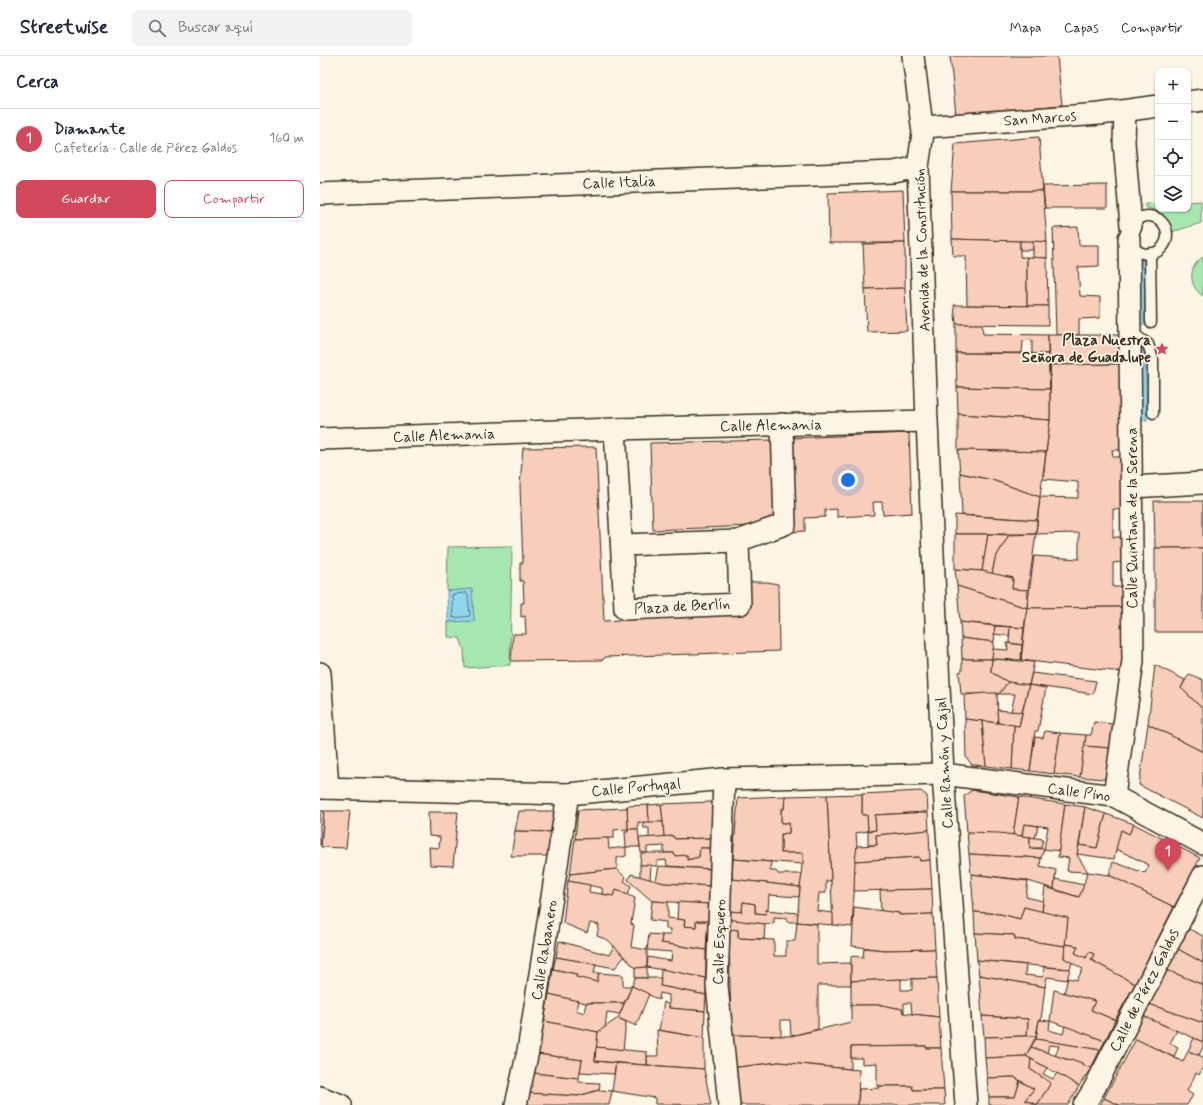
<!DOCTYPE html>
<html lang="es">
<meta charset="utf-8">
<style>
:root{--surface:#fff;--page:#f2f2f3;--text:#1f2937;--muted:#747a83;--line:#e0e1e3;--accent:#d1495b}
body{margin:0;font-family:Mynerve,sans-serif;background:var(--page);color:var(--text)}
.controls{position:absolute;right:12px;top:12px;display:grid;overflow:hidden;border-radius:8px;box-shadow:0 1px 3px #0004}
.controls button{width:36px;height:36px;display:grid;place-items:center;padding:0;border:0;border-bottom:1px solid var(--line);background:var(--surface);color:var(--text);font:20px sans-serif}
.you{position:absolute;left:528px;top:424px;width:14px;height:14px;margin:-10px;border:3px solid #fff;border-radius:50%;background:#1a73e8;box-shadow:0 0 0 6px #1a73e833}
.badge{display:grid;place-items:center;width:26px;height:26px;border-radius:50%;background:var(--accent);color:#fff;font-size:13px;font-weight:700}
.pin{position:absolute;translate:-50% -33px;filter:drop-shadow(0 1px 2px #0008)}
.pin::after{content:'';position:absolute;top:21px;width:14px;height:12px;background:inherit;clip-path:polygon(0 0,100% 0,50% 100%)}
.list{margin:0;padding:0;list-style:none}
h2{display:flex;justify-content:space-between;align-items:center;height:52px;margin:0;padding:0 16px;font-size:17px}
h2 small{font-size:13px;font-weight:400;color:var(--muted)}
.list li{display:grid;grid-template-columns:26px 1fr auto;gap:12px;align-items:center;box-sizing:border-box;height:60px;padding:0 16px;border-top:1px solid var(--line)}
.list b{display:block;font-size:15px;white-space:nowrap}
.list p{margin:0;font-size:13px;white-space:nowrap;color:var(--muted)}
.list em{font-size:13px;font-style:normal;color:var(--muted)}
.actions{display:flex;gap:8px;padding:12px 16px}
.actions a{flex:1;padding:9px 0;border:1px solid var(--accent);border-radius:8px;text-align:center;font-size:14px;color:var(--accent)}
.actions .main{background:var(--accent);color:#fff}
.icon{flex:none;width:22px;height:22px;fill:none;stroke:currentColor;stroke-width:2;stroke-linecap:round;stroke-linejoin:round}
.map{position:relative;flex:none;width:883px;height:1049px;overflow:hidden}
header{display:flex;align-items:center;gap:24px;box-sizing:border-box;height:56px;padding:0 20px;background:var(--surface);border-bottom:1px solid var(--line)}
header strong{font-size:19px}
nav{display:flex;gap:22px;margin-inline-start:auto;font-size:14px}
.search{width:280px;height:36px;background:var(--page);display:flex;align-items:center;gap:10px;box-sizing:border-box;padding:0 14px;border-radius:8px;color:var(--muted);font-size:15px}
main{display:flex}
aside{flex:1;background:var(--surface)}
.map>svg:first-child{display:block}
.green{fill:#a6e7b0;stroke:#708867}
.water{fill:#8ed7ef;stroke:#6d929b}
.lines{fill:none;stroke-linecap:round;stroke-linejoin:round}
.shore{stroke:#5c6f72;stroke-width:1}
.building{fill:#f8cdb9;stroke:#3b2a1e}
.lane-casing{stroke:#3b2a1e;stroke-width:13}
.street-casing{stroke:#3b2a1e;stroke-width:24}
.lane{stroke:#fcf5e5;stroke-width:10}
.street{stroke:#fcf5e5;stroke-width:21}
.labels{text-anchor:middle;stroke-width:3.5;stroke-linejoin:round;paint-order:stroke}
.street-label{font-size:15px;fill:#3b2a1e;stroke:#fcf5e5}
.poi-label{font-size:15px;font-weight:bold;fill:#3b2a1e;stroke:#fcf5e5;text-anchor:end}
</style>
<header>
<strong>Streetwise</strong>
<div class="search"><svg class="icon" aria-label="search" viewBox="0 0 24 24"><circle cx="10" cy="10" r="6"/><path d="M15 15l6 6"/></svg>Buscar aquí</div>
<nav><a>Mapa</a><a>Capas</a><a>Compartir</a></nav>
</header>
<main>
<aside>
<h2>Cerca<small></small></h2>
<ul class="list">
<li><span class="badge">1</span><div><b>Diamante</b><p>Cafetería · Calle de Pérez Galdos</p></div><em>160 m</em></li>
</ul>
<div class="actions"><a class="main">Guardar</a><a>Compartir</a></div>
</aside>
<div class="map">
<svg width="883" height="1049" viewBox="0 0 883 1049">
<rect width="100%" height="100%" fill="#fcf5e5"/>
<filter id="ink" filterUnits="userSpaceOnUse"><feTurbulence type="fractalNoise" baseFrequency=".025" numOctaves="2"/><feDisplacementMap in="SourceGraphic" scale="8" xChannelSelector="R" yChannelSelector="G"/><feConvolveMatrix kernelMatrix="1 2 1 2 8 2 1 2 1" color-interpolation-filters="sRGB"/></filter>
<g filter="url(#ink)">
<g class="green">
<path d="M 881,145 L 881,167 L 852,176 C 848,160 839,156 825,151 L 825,148 L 838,147 L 838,153 L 868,153 L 868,146 Z"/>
<path d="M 883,201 L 883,240 C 868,230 868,210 883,201 Z"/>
<polygon points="192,490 190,609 145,612 144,594 140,582 128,581 128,566 154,565 152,533 127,535 128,491"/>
</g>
<g class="water">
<polygon points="824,204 825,268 818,269 816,205"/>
<polygon points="822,292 825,298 827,364 820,365 819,293"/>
<polygon points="152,533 154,565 128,566 127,535"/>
</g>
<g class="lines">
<polygon class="shore" points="146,537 148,539 150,560 133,562 132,539"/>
</g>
<g class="building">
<polygon points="630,0 737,0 742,49 636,59"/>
<polygon points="719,81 723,135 631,135 635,88"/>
<polygon points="787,129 787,152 725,152 723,130"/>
<polygon points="583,134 585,187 509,187 508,137"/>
<polygon points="631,135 723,135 727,186 632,183"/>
<polygon points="758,171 759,189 779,189 779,210 758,211 760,240 780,241 780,262 759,263 759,279 736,279 733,172"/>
<polygon points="632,183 700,185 700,201 707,201 707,250 647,249 646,200 633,200"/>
<rect x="700" y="185" width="13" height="9"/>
<polygon points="713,185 727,186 727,202 713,202"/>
<polygon points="585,187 585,232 545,233 543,188"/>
<polygon points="707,201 727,202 728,250 707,250"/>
<polygon points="585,232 587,275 547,276 545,233"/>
<polygon points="634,249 728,250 728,269 636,268"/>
<polygon points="636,268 662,268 663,278 728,279 728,298 712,298 712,284 703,285 702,297 636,297"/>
<polygon points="728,279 801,279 801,308 730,309 730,333"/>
<polygon points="636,297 728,298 730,333 637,331"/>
<polygon points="801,308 801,394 792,394 793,401 801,401 803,454 793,453 793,481 802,481 802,506 793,507 793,531 802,531 802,551 707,552 714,500 759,503 759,477 716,478 720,441 758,442 758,426 723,423 730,364 730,309"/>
<polygon points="730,309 730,364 638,358 637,331 730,333"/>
<polygon points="638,358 730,364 726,396 638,394"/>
<polygon points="589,377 592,457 563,459 562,446 553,446 554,459 517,461 517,453 505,454 505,461 485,462 485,475 473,476 471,382"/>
<polygon points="453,384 457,469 333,474 330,387"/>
<polygon points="276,391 284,565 426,556 425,526 447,526 458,528 459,595 285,601 283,604 191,605 193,578 206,578 205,560 201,561 201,547 204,547 203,525 200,525 200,507 203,507 200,430 203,392"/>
<polygon points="638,394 726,396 720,441 672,424 640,417"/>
<polygon points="640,417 672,424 720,441 717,464 642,459"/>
<polygon points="834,445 883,445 883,492 835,492"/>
<polygon points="635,459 717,464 716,478 635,478"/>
<polygon points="635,478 668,478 662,515 635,513"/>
<polygon points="668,478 689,479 675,503 672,518 662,515"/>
<polygon points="716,478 708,534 692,533 693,522 672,518 675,503 689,479"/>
<rect x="835" y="492" width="48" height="84"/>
<polygon points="635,513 662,515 693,522 692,533 708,534 707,552 637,530"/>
<polygon points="637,530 707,552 704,572 640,566"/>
<polygon points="802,551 802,602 801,616 701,604 707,552"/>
<polygon points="640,566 675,570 674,586 641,582"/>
<polygon points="675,570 690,571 689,580 674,578"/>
<polygon points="690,571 704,572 702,589 689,587"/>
<polygon points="641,582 674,586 672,603 642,603"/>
<polygon points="687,587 702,589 701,604 672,603 673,593 688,594"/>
<polygon points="642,603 672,603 671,616 688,626 679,638 641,638 639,616 642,615"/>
<polygon points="672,603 714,606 709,629 688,626 671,616"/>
<polygon points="835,609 865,624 861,632 883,653 883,696 828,668"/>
<polygon points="712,617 776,625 773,638 709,629"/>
<polygon points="869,618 883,624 883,653 861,632"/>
<polygon points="688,626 709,629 702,656 691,656 695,638 679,638"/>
<polygon points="709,629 726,632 718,675 715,675 710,715 692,713 694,669 699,670"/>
<polygon points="667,637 677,637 678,667 645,663 644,639"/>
<polygon points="677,654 702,656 699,670 678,667"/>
<polygon points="645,663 662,665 666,710 652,709 646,701"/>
<polygon points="662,665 694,669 692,713 666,710"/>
<polygon points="774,666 793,668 790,692 764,690 766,679 771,679"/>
<polygon points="828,668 883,696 883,762 819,729"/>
<polygon points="725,675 740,677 734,718 710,715 715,681 723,682"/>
<polygon points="740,677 766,679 760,721 734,718"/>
<polygon points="764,690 790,692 785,723 760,721"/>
<polygon points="652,734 699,741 693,779 647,776 644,740"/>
<polygon points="601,735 607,740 608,756 555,759 556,774 548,775 547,759 542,759 542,738"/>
<polygon points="542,738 542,759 547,759 548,775 536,777 537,790 532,871 513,869 507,739"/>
<polygon points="507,739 511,825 506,825 506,837 499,837 497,855 513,857 513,869 477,866 483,797 461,797 461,778 469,777 469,767 461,767 461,753 464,753 465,740"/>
<polygon points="465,740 464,753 461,753 461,767 469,767 469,777 461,778 461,797 483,797 483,808 413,803 418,742"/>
<polygon points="699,741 745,748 739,795 724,793 728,771 704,768 702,780 693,779"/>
<polygon points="391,746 395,749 392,782 355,783 353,780 344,781 341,748"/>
<polygon points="341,748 343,766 329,767 328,749"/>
<polygon points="745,748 765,751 757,799 768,816 747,815 749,802 738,801"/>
<polygon points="328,749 329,767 318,766 318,773 308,773 307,750"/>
<polygon points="307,750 308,773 294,774 294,782 255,783 258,754 306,752"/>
<polygon points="765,751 786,758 777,792 759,789"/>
<polygon points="0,755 4,755 1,789 0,789"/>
<polygon points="4,755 30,755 26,792 1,791"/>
<polygon points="199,755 236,755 233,776 195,775"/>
<polygon points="108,756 138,756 133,810 110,809 109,791 119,792 120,781 109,780"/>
<polygon points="608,756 609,774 556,779 557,789 548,789 548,775 556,774 555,759"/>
<polygon points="786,758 814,768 809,778 801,774 794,803 757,798 759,789 777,792"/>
<polygon points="323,766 343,766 344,781 329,782 329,772 324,772"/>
<polygon points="704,768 718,770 715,782 702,780"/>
<polygon points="814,768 880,802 854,851 789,819 793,806 825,817 829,809 796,793 801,774 809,778"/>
<polygon points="308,773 318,773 320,791 306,791 305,776 308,776"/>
<polygon points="609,774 610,804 600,805 599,801 535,805 537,790 557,789 556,779"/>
<polygon points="195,775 233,776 230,800 191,800"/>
<polygon points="647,776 679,777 710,781 710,792 724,793 721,802 649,798"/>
<polygon points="353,780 355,783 392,782 392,792 380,792 379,801 367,804 367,799 355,800 354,797 344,797 344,790 327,791 327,797 321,797 319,782"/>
<polygon points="710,781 723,783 721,792 710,792"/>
<polygon points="288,782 289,793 306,791 306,800 297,802 297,813 250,818 255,783"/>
<polygon points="380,792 392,792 391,813 347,810 346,804 337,805 337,810 320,809 321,797 354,797 355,800 367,799 367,804 379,801"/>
<polygon points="649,798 721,802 720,810 736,814 734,833 705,824 651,818"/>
<polygon points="599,801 600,805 610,804 612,833 534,835 535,805"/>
<polygon points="413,803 451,806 450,815 456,815 458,818 482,818 480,831 412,823"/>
<polygon points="320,809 331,809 330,824 320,821"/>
<polygon points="339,810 391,813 390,830 344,827 336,825"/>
<polygon points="297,813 306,822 304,825 311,830 308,838 296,834 293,840 282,838 282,832 248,825 250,818"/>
<polygon points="768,816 789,819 854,851 815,928 771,904 774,898 769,896 766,902 755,897 758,890 745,888 748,862 722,856 725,831 759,841"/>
<polygon points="311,818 344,827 390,830 389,848 332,845 308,824"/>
<polygon points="651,818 708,825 706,841 723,845 722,856 704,851 700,863 680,858 654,856"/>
<polygon points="412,823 480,831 479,841 449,839 448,854 446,854 446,858 435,857 435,848 423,846 422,856 409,855"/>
<polygon points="735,823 764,829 759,841 734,833"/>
<polygon points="248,825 270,829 269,836 293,840 296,834 315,842 311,868 314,869 311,891 327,894 327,911 315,912 288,884 277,880 279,869 270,867 267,877 243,867"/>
<polygon points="612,833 613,858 579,859 579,857 561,855 560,834"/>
<polygon points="332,845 348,846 348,862 365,864 364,870 376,871 376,865 388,865 386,894 341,887 342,879 350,879 350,873 346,873 346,866 330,864"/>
<polygon points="358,846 389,848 388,865 376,865 376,871 364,870 365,864 357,863"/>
<polygon points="423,846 435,848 435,857 446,858 446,854 478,857 477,866 467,866 467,862 454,861 454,867 445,868 409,864 409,855 422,856"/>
<polygon points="534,851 579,857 579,859 613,858 615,893 564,894 532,890"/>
<polygon points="704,851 748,862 745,890 695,883 694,879 655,877 654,856 680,858 700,863"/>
<polygon points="407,863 445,868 444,883 418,882 418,874 406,873"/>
<polygon points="477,866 497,868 497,908 531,907 531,929 498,929 498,973 471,980 470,964 461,964 461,980 411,979 409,873 418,874 418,882 454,884 454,900 466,900 466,885 475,885"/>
<polygon points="869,873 883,880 883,907 858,893"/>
<polygon points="655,877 694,879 695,883 745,890 744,902 752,906 750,913 657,904"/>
<polygon points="329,878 342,879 341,887 386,894 386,922 327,911 328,901 351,905 352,896 327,894"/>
<polygon points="239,885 289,899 294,890 304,901 295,912 236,901"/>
<polygon points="745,888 758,890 755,897 766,902 769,896 774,898 771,904 815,928 795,964 771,954 775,945 744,937 748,922 757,924 763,913 744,902"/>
<polygon points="544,892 564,894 615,893 617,922 531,925 531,900 543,901"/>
<polygon points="858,893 883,907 883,929 847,914"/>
<polygon points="236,901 276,908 274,917 279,917 277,926 256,921 256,918 233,913"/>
<polygon points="657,904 706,909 705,919 723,921 724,911 750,913 747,924 727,921 725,931 659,919"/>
<polygon points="327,911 327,922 315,922 315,912"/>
<polygon points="233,913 256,918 256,921 277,926 279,917 303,919 303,930 312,930 304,947 266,947 229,938"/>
<polygon points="341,913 386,922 386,939 340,930"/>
<polygon points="847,914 883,929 883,950 881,954 883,955 883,967 829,948"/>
<polygon points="659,919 725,931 721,964 719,964 716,980 707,980 708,963 662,960"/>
<polygon points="315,922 341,922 340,930 386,939 385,955 349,952 349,939 340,937 339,944 312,930"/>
<polygon points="617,922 619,961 592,958 591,947 584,947 584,957 582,953 562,949 531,949 531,925 581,923 581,934 592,934 592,923"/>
<polygon points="312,930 329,938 316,970 298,962"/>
<polygon points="734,934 775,945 771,954 795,964 785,985 730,965"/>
<polygon points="229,938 258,945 256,954 264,957 266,947 304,947 300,958 287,956 285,972 278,976 224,965"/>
<polygon points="344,946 349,949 349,952 385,955 384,982 339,974"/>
<polygon points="829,948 883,967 883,986 823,960"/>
<polygon points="531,949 562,949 582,953 583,957 619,961 621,992 606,992 606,990 531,991 531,1013 459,1006 411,1012 411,979 471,980 531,966"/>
<polygon points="662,960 708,963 707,980 664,981"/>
<polygon points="823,960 857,975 850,987 858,991 854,1001 811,981"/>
<polygon points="298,962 306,966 303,994 276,991 278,976"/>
<polygon points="719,964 730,965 729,974 743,978 745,970 785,985 780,994 716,983"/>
<polygon points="224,965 278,976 275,1005 296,1007 294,1018 260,1016 262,1004 217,998"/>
<polygon points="337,974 384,982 384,1013 327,1009 327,1000 338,1000"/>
<polygon points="707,980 716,980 706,1000 665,1002 664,981"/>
<polygon points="874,982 883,986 883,991 879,999 868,995"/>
<polygon points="716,983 740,987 780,994 771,1012 762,1009 762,1007 735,1000 739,990 729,989 727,997 711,991"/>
<polygon points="816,983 863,1006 868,995 883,1001 883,1011 879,1019 876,1017 867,1035 873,1039 867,1049 799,1049 784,1042"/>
<polygon points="606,990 606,992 621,992 624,1034 593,1034 592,1030 557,1030 557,1007 542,1008 542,1002 531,1002 531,991"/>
<polygon points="276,991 327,996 327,1009 275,1005"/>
<polygon points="711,991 751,1005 751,1003 762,1007 762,1009 771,1012 759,1030 706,1000"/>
<polygon points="217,998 262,1004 259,1022 213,1017"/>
<polygon points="706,1000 711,1003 710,1013 731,1027 717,1049 705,1044 714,1033 694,1021 667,1022 665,1002"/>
<polygon points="711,1003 727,1012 723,1018 733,1023 737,1017 759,1030 748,1049 717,1049 731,1027 710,1013"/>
<polygon points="459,1006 539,1014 538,1049 417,1049 411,1012"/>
<polygon points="296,1007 384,1013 391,1049 335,1048 335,1042 292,1035"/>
<polygon points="213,1017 259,1022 259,1026 280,1027 279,1034 258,1040 208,1037"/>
<polygon points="694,1021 700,1025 695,1041 669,1041 667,1022"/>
<polygon points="700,1025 714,1033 705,1044 718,1049 669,1049 669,1041 695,1041"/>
<polygon points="559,1030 592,1030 593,1034 624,1034 625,1049 538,1049 539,1033 560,1032"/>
<polygon points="279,1034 292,1035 289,1049 206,1049 208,1037 258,1040"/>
<polygon points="784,1042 799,1049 780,1049"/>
</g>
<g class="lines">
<g class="lane-casing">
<g id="lane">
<circle cx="828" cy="179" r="19"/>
<polyline points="830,197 831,266"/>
<polyline points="809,275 828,288 833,304 833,357"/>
</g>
</g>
<g class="street-casing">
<g id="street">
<polyline points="593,0 603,77 598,111 607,365 623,718 646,1049"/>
<polyline points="868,46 883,44"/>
<polyline points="805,55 804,86 811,170"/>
<polyline points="603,71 780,58 838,50"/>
<polyline points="0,138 574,116 598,111"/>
<polyline points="295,373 305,553 420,548 418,485"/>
<polyline points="0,383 295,373 607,365"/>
<polyline points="812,431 883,427"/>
<polyline points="302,489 418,485 465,468 462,368"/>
<polyline points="0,617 8,732"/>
<polyline points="404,723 397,929 409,1049"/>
<polyline points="0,732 248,738 404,723 623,718 794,740 883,788"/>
<polyline points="794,740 813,605 809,182"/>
<polyline points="0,1041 21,1049"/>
<polyline points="196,1049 208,995 248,738"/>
<polyline points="764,1049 774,1033 883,820"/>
</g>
</g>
<use href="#lane" class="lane"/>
<use href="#street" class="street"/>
</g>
</g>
<defs>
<g id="sight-bare" transform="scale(1.08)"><path d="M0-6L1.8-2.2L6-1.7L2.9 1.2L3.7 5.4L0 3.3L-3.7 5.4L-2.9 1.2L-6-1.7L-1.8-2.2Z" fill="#d1495b" stroke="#fcf5e5" stroke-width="2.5" paint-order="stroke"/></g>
</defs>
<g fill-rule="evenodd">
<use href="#sight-bare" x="842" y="293"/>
</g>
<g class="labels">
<g class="street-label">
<text transform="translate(720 62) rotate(-4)" y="5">San Marcos</text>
<text transform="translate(299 126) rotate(-2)" y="5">Calle Italia</text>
<text transform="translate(602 194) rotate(-92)" y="5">Avenida de la Constitución</text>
<text transform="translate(451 369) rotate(-1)" y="5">Calle Alemania</text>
<text transform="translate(124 379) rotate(-2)" y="5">Calle Alemania</text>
<text transform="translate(812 462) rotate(-90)" y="5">Calle Quintana de la Serena</text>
<text transform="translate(362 550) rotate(-3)" y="5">Plaza de Berlín</text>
<text transform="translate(624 707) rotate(-93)" y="5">Calle Ramón y Cajal</text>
<text transform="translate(316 731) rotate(-5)" y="5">Calle Portugal</text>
<text transform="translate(759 736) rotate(8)" y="5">Calle Pino</text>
<text transform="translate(399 886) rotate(-88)" y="5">Calle Esquero</text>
<text transform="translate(224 894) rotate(-81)" y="5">Calle Rabanero</text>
<text transform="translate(824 934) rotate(-63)" y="5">Calle de Pérez Galdos</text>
</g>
<g class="poi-label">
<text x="831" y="289">Plaza Nuestra<tspan x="831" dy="17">Señora de Guadalupe</tspan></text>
</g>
</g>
</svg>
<div class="controls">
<button>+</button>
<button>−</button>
<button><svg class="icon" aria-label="locate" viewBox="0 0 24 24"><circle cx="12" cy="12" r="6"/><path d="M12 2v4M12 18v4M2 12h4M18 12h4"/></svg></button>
<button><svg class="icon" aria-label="layers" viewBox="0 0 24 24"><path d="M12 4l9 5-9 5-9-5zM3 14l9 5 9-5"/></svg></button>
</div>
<div class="you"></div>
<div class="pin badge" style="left:848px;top:815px">1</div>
</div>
</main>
